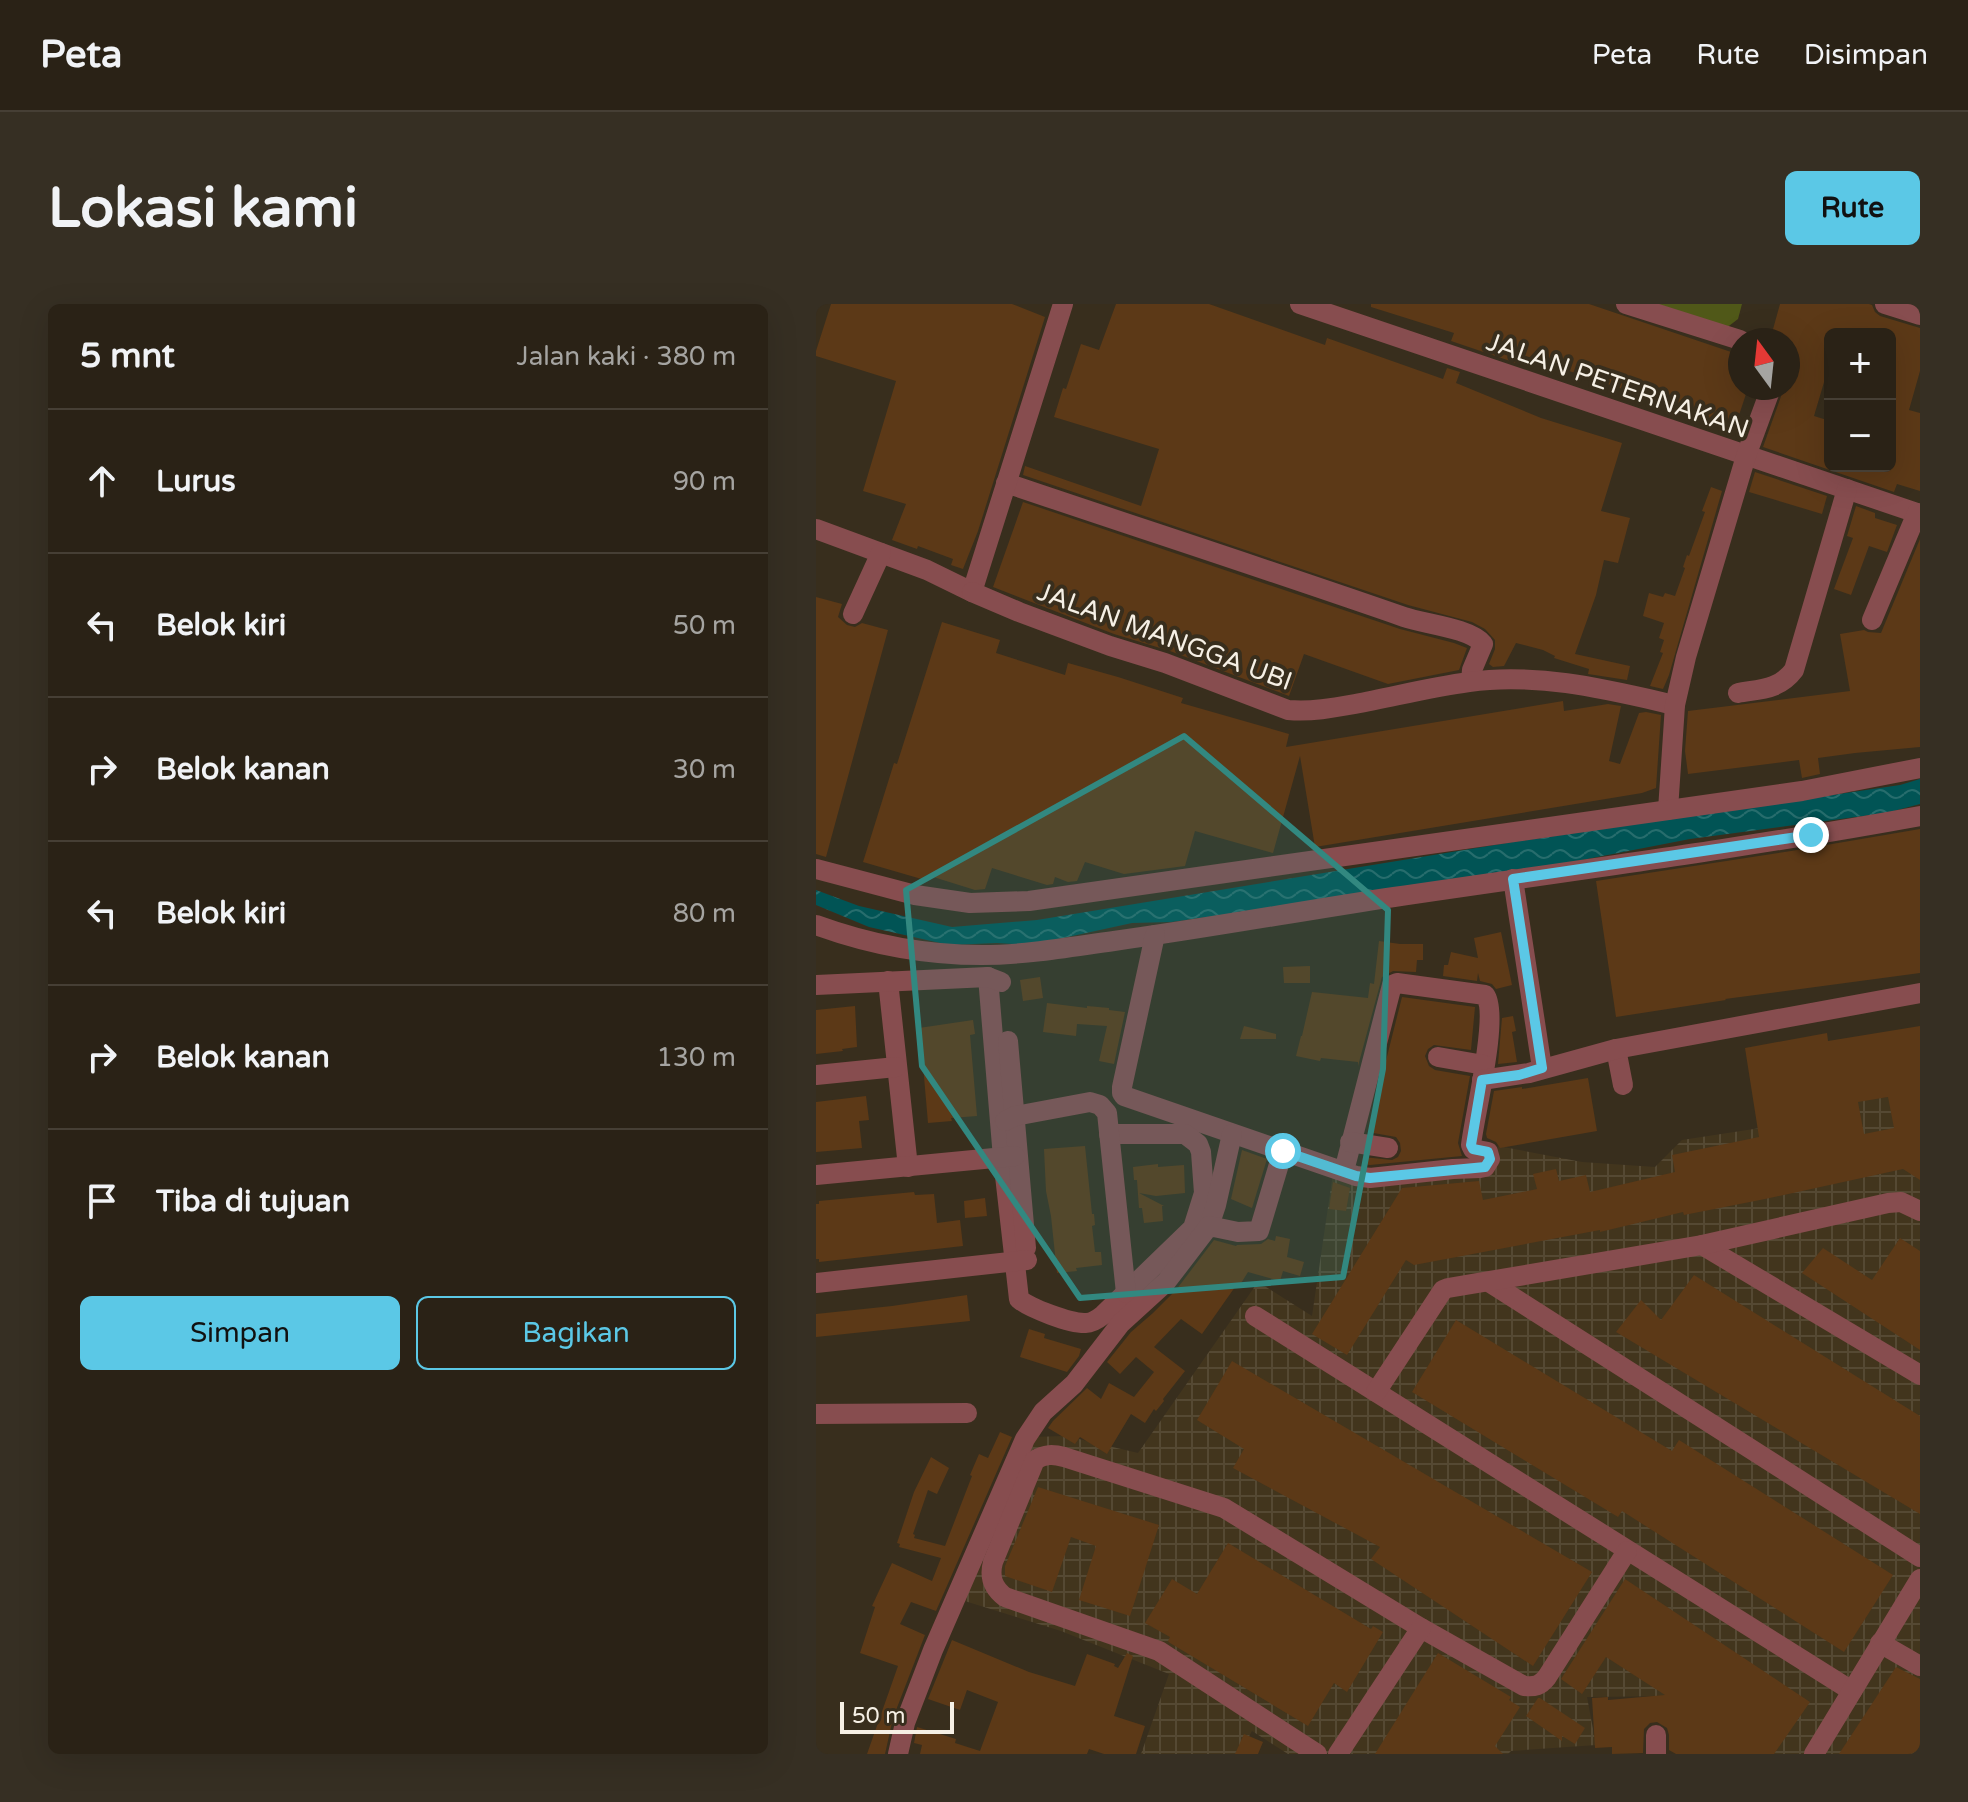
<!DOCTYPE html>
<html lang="id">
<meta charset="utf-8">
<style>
:root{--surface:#2a2216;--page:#362f23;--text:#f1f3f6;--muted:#a5a4a1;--line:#463f35;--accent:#5bc8e6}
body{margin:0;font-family:"Varela Round",sans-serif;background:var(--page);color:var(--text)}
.controls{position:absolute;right:24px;top:24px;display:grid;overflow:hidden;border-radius:12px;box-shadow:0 8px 32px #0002}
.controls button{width:72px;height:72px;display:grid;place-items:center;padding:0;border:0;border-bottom:2px solid var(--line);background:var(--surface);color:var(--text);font:40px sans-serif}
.compass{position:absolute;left:912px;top:24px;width:72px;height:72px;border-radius:50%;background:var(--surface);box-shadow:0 8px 32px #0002;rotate:345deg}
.scale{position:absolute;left:24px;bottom:20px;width:114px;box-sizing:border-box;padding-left:8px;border:4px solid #f6f0e5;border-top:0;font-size:22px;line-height:28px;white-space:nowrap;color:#f6f0e5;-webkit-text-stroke:6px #382e1d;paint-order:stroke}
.stop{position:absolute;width:24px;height:24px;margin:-18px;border:6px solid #5bc8e6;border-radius:50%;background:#fff}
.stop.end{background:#5bc8e6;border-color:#fff;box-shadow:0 2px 8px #0008}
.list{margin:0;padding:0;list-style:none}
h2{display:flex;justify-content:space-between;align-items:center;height:104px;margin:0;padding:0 32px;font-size:34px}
h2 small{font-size:26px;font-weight:400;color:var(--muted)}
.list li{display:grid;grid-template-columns:52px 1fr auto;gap:24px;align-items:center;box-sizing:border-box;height:144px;padding:0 32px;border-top:2px solid var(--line)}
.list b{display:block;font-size:30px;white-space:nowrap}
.list em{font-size:26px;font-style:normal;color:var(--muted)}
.actions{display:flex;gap:16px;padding:24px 32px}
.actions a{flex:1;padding:18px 0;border:2px solid var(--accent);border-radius:12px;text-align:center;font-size:28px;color:var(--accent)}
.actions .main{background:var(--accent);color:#111}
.icon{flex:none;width:44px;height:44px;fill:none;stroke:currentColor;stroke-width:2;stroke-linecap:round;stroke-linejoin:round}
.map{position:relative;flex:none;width:1104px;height:1450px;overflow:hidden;border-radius:12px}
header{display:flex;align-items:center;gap:48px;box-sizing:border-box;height:112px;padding:0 40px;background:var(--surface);border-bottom:2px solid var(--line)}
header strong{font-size:38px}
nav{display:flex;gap:44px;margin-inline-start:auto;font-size:28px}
.intro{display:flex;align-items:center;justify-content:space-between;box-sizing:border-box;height:192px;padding:0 48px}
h1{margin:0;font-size:56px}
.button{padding:20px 36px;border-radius:12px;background:var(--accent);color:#111;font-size:28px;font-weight:700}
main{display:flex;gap:48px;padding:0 48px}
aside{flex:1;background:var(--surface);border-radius:12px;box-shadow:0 8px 32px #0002}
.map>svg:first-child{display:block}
.industrial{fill:url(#industrial-grid)}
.grass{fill:#505818}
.water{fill:url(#water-waves)}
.building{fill:#5c3917;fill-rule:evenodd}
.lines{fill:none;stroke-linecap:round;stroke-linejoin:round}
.minor{stroke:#874d4f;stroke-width:20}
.route{stroke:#5bc8e6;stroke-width:10}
.marked{fill:#328880;fill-opacity:0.2;stroke:#328880;stroke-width:6;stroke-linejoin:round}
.labels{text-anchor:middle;stroke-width:8;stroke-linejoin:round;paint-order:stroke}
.street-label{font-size:26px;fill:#f6f0e5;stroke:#382e1d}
</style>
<header>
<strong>Peta</strong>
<nav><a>Peta</a><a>Rute</a><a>Disimpan</a></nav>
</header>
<div class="intro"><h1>Lokasi kami</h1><a class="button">Rute</a></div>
<main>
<aside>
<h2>5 mnt<small>Jalan kaki · 380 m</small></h2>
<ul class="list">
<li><svg class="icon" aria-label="ahead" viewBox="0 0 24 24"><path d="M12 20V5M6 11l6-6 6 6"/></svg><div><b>Lurus</b></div><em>90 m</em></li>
<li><svg class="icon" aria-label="left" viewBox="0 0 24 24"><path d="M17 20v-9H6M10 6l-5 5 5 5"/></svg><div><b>Belok kiri</b></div><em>50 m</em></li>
<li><svg class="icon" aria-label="right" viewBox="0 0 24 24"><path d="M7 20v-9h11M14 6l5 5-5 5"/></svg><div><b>Belok kanan</b></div><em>30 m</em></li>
<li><svg class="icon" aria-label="left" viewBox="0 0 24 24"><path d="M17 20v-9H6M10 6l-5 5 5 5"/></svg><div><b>Belok kiri</b></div><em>80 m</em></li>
<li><svg class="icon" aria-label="right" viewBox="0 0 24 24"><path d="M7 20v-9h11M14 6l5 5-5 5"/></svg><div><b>Belok kanan</b></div><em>130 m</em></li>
<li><svg class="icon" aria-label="arrive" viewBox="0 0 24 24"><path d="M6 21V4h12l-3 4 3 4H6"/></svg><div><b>Tiba di tujuan</b></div></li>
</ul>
<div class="actions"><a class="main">Simpan</a><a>Bagikan</a></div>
</aside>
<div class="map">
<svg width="1104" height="1450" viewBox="0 0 1104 1450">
<defs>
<pattern id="industrial-grid" width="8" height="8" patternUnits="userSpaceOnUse" patternTransform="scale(2)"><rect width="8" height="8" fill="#42351d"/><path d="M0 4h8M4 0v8" fill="none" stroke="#554933"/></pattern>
<pattern id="water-waves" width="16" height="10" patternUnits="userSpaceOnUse" patternTransform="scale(2)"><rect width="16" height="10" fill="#015455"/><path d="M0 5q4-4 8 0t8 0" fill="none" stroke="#276d6d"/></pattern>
</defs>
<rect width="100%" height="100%" fill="#382e1d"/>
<polygon class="industrial" points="1104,789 1104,1450 863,1450 859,1392 771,1393 780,1441 695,1447 692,1450 472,1450 436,1427 423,1450 325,1450 353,1370 245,1327 139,1294 216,1133 250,1132 322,1149 442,978 496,1012 518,863 549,875 675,862 682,842 766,858 839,863 866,836 1003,815 1014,800"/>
<polygon class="grass" points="826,0 926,0 922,15 909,25"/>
<polygon class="water" points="1104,475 1104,500 1070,509 874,535 674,574 355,618 316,619 215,641 181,639 133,641 53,623 0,601 0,586 43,602 136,623 221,616 697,538 1084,481"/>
<g class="building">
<polygon points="15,0 196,0 229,13 162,227 147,265 135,261 137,255 102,242 101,245 76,236 90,200 47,187 80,77 0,52 0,47"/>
<polygon points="300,0 393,0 509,41 511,34 627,75 631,64 644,68 640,79 725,114 806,139 785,207 814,214 802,259 788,256 780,291 759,350 814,362 811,376 772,370 773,365 738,354 739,352 727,346 700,339 688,362 677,363 673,360 679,345 679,336 669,325 656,318 592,301 207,171 209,162 325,202 343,145 238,113 247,84 250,85 265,40 283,46"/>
<polygon points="555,0 773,0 924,51 924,84 932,84 919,123 706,51 703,60 635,37 638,29 555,3"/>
<path d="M 964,0 L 1053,0 L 1056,1 L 1059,8 L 1064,12 L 1104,24 L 1104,67 L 1093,106 L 1104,109 L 1104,187 L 1081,180 L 1078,188 L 947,143 L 968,84 L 972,84 L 972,36 L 954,36 ZM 1014,30 L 1074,30 L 1074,162 L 1010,162 L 1014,148 L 1014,117 L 998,112 L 1014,58 Z"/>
<polygon points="939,168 1011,192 1006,210 933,188"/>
<polygon points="895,183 906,187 853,371 847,385 834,382 847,349 844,348 848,336 843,334 848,319 827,312 833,289 847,293 849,289 859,292 869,264 867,263 871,251 873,252 889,208 886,207"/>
<polygon points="207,198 584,325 638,339 651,344 643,366 572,380 488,350 473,392 354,347 298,330 177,283"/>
<polygon points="1040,202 1059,209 1059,214 1081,221 1071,248 1053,242 1035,291 1018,285 1037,234 1031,232"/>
<polygon points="1104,235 1104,443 1039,449 1002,454 1004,470 986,474 983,456 872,470 869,447 872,407 1034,387 1024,330 1048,326 1052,328 1065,329"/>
<polygon points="0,293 26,300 22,313 31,321 39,323 46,319 72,326 10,553 0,550"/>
<polygon points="126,318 184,336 180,349 249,371 252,359 302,373 367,394 365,399 473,430 470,443 747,397 748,407 792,400 805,402 793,457 804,460 823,409 830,408 845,411 840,484 826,489 499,543 484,452 457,549 379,527 369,562 308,570 269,558 261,577 252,578 239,573 237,580 231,581 176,564 169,585 159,586 111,571 109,576 47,558 78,459 81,460"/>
<polygon points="1104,525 1104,669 909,695 910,696 800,713 780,577 975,547"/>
<polygon points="685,628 696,681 680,685 676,680 664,677 662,669 661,677 627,672 628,661 632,661 635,648 662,654 658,634"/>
<polygon points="563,637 584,640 607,640 607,656 601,656 600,668 577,667 566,673 542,762 542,758 505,754 504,757 480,752 485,732 486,732 496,688 552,694 554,679 558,680"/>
<polygon points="494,662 494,679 468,679 467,663"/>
<polygon points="224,673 227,694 207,697 204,676"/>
<polygon points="586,693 659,703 655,746 618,741 612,745 609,752 613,762 619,766 654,772 642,839 646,852 554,861 546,860 547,853 576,856 582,853 585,847 584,839 580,833 552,828"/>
<polygon points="231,699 271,704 271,702 293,704 293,706 309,708 298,760 283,757 291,722 261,720 260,732 227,728"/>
<polygon points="39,702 41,743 26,745 27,747 0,750 0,706"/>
<polygon points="697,712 700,727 696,728 701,758 682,760 686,714"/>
<polygon points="157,716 159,730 154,731 161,812 135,814 136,817 112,819 107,761 105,762 103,749 103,738 105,738 103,724"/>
<polygon points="428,722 460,730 460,735 424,735"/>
<path d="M 1104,722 L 1104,876 L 1087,865 L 949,895 L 868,911 L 867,908 L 784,928 L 784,926 L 598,961 L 590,956 L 531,1051 L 496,1030 L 586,884 L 663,877 L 667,896 L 721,885 L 717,870 L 740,865 L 743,877 L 770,871 L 774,888 L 859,868 L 856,851 L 943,833 L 929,744 L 1011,729 L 1012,737 ZM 1072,793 L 1078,824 L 1048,830 L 1042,798 Z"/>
<polygon points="772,774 781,827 684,844 680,838 671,834 670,830 678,787 706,783 706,785"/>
<polygon points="50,792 53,816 43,817 46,844 0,848 0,798"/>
<polygon points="269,842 276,910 278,910 279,921 276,922 279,948 285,948 286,961 260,964 261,967 241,969 235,912 230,887 228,845"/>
<polygon points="426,846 451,855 436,904 415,895"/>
<polygon points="342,860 342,863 368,861 369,889 340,892 323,889 348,902 346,902 347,917 328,919 326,904 323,904 321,876 318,876 317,863"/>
<polygon points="517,878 534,884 530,907 513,905"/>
<polygon points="98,888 99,891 118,890 121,919 144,916 147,942 3,958 3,955 0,955 0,900 3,900 3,897"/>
<polygon points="169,894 171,912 149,914 148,897"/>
<polygon points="460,932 474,935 471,953 488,958 484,972 467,967 464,977 432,968 422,984 419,983 386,1030 365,1015 338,1043 369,1067 347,1095 348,1097 340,1107 338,1105 329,1119 315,1110 291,1150 264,1133 259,1140 232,1124 237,1117 271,1084 285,1095 293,1079 318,1093 338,1068 320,1053 304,1070 291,1058 315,1028 337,1009 360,986 398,936 420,942 421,941 445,940 452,935 459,937"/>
<polygon points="1084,934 1104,947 1104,1046 986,969 1007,944 1056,976"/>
<polygon points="878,971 1104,1112 1104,1210 800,1028 825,996 845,1016"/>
<polygon points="151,991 154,1017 0,1033 0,1010 76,1002"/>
<polygon points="640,1016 856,1147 863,1136 1077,1271 1028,1348 806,1207 802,1213 596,1088"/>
<polygon points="213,1025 229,1030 228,1034 265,1045 263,1052 251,1068 204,1053"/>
<polygon points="416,1057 776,1268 717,1362 555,1255 564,1243 417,1164 428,1145 381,1116"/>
<polygon points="184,1128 196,1133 120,1307 95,1298 84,1320 109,1331 77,1414 69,1450 51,1450 82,1362 44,1349 59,1303 56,1302 76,1259 116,1277 125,1254 83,1243 84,1240 81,1239 98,1188 115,1153 133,1164 121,1190 112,1186 97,1230 99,1231 98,1234 129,1242 156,1172 154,1171 163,1150 172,1154"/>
<polygon points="222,1183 343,1221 314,1312 263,1296 280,1242 255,1233 236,1288 189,1272 189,1262"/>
<polygon points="412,1239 555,1325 557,1322 567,1328 531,1388 518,1379 492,1422 354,1339 352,1337 354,1333 329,1319 356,1275 381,1290"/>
<polygon points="809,1275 994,1398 958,1450 860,1450 853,1446 853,1431 851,1424 841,1418 834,1419 828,1425 827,1449 796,1450 796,1443 779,1444 776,1394 792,1393 792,1396 849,1391 790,1353 766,1390 745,1375"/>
<polygon points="136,1336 213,1368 259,1382 271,1350 299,1360 298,1362 302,1364 311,1349 317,1352 298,1412 329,1422 320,1450 288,1450 273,1445 271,1450 104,1450 106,1441 98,1439 101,1423 140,1435 139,1439 164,1447 182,1398 151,1386 144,1406 112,1395"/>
<polygon points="622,1349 695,1393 693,1396 704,1403 679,1442 687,1450 559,1450"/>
<polygon points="1080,1363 1104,1375 1104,1450 1023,1450"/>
<polygon points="722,1394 724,1394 769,1424 759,1440 746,1432 746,1437 710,1412"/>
<polygon points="428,1430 447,1438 442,1450 419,1450"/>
</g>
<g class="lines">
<g class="minor">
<polyline points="484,0 1104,210"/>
<polyline points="810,0 924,36"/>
<polyline points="1069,0 1104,11"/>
<path d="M 190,179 C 323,224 456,267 588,313 C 608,320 654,324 667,340 L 656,366 L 655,377"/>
<polyline points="0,225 111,266 156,288 247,0"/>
<path d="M 156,288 L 203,308 L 294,342 L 349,359 L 472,406 C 495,408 517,404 539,400 C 577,393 615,383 653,378 C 722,368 793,386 859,401"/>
<polyline points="37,310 65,249"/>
<polyline points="1056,316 1101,209"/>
<path d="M 922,389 C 944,385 963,386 978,366 L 1031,185"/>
<polyline points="852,506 859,401 870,353 930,152 955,84"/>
<polyline points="0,565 99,591 154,599 213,597 986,487 1104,464"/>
<polyline points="697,575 726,764"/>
<path d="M 0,621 C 52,640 110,651 166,651 C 210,651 254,643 298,637 C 392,624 485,607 578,593 C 754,567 930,544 1104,512"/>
<path d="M 339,631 L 306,783 L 306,789 L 308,792 L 540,872 L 554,874 L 637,865 L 664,864 L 669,863 L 674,855 L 672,848 L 657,845 L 655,841 C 658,813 684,710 669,691 L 581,679 L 576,681 L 528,867"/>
<path d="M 172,673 L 187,854 L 203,995 C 213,1004 255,1020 270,1019 C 276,1019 282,1015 287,1011 L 377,924 L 388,889 L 385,848 L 382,840 L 369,830 L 293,830"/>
<polyline points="72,677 92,863"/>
<polyline points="0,681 172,673 185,678"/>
<polyline points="192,737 210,944"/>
<polyline points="800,745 807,781"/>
<polyline points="622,753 668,761"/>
<polyline points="0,771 80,763"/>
<polyline points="666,776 713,769 800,745 1104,689"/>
<polyline points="189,817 199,812 274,798 284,801 291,809 310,989"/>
<polyline points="534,838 572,844"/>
<polyline points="0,871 199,852"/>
<polyline points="393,922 400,901 416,830"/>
<polyline points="886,941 1104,1071"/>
<polyline points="673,978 1104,1253"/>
<polyline points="0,979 211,956"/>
<polyline points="439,1012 1036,1387"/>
<polyline points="560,1088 627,986 632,984 886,941 1072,899 1085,898 1104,907"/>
<polyline points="0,1110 151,1109"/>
<polyline points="1064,1339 1104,1362"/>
<polyline points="840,1431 840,1450"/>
<polyline points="82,1450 89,1419 117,1346 209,1135 227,1108 258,1080 305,1019 350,978 393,922 422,928 443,927 467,847"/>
<path d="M 501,1450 L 343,1347 L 189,1293 C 177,1284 173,1273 177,1258 L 219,1156 C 229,1150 237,1150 248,1153 L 408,1204 L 605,1324 L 708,1382 C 719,1383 724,1382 731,1373 L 811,1247"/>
<polyline points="522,1450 605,1324"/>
<polyline points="998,1450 1104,1275"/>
</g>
</g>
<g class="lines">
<polyline class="route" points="467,847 540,872 554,874 669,863 674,855 672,848 657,845 655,841 666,776 703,771 726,764 697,575 995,531"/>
</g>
<path class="marked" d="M 368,432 L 572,606 L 567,765 L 527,973 L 264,994 L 106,762 L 90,586 Z"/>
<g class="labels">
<g class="street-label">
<text transform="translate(802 81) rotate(19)" y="9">JALAN PETERNAKAN</text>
<text transform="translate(349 332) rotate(20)" y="9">JALAN MANGGA UBI</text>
</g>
</g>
</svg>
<div class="controls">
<button>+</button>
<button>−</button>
</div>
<svg class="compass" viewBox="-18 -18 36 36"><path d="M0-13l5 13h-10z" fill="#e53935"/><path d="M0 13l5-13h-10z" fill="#a5a4a1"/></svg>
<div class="scale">50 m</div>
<div class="stop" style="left:467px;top:847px"></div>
<div class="stop end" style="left:995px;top:531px"></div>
</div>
</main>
